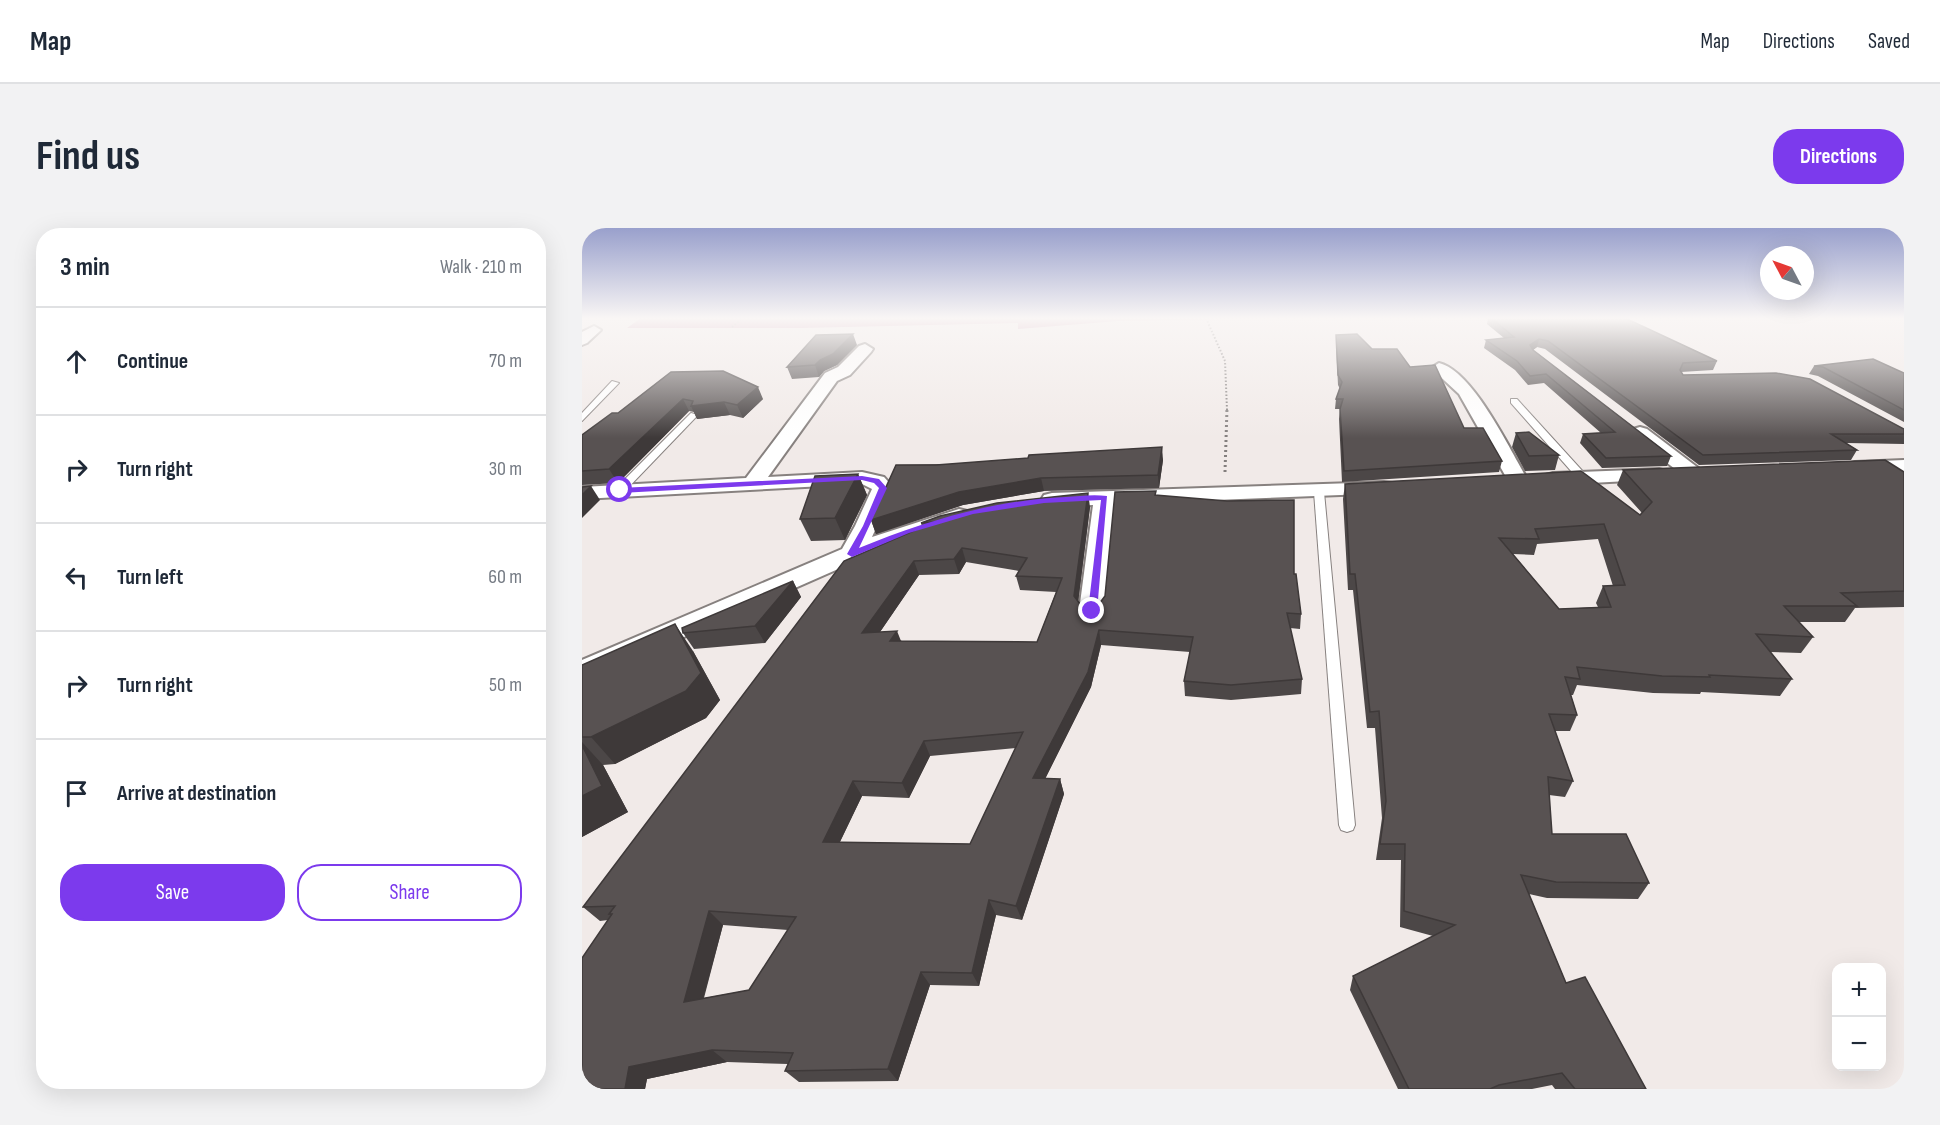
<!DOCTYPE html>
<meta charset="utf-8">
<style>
:root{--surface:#fff;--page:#f2f2f3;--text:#1f2937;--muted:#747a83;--line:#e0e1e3;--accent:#7c3aed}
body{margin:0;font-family:"Sofia Sans Condensed",sans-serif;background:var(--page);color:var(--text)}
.controls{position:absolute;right:18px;bottom:18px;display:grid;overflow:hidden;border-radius:12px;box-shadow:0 6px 24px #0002}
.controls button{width:54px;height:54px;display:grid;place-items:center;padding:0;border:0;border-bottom:2px solid var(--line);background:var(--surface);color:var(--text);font:30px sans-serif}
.compass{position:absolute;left:1178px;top:18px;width:54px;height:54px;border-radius:50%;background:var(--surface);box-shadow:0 6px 24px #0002;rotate:311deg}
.stop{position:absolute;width:18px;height:18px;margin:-14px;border:4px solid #7c3aed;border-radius:50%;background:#fff}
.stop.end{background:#7c3aed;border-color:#fff;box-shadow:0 2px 6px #0008}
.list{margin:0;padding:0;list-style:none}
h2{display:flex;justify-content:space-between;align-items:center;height:78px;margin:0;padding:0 24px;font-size:26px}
h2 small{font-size:20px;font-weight:400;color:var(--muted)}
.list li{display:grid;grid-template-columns:39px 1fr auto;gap:18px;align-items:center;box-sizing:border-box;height:108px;padding:0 24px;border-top:2px solid var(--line)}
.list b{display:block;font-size:22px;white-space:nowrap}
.list em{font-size:20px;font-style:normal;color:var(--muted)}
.actions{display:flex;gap:12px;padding:18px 24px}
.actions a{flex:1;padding:14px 0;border:2px solid var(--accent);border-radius:24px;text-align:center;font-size:21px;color:var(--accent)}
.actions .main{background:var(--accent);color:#fff}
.icon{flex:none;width:33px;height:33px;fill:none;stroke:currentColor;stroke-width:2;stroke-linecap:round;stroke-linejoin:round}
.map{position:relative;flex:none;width:1322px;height:861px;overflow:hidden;border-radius:24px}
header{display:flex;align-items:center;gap:36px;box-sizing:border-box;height:84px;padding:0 30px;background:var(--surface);border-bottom:2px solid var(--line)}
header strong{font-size:28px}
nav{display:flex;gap:33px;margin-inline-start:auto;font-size:21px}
.intro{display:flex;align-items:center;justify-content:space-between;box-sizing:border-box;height:144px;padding:0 36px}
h1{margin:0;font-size:42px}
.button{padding:15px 27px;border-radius:24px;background:var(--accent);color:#fff;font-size:21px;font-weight:700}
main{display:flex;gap:36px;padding:0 36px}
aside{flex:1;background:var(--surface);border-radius:24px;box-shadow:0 6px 24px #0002}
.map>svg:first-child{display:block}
.water{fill:#c282a1}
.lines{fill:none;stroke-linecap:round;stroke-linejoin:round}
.lane-casing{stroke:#87817f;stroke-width:2}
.street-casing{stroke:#87817f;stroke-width:4}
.path-far1{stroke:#837e7d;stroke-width:2;stroke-dasharray:1.5 2;stroke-linecap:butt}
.path{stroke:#837e7d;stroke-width:3;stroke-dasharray:2 3;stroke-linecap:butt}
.lane{fill:#fff;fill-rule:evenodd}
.street{fill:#fff;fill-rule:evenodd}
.wall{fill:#4c4747;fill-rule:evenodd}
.shaded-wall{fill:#3e3939}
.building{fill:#585252;stroke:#3e3939;stroke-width:1.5;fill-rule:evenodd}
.route{fill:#7c3aed}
</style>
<header>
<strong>Map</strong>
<nav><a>Map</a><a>Directions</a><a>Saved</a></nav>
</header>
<div class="intro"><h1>Find us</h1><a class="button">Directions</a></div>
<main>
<aside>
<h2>3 min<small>Walk · 210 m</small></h2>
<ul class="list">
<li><svg class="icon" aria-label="ahead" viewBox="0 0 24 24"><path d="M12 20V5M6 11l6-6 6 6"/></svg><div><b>Continue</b></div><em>70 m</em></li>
<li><svg class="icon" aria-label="right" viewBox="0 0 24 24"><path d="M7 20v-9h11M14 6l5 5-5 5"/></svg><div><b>Turn right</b></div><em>30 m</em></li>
<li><svg class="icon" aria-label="left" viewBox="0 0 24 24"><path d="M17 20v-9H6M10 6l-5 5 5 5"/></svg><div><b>Turn left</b></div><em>60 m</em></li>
<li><svg class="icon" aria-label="right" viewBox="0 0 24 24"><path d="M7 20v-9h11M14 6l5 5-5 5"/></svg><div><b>Turn right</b></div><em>50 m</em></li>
<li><svg class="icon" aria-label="arrive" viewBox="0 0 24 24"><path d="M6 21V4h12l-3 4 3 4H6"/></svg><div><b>Arrive at destination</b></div></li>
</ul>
<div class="actions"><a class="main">Save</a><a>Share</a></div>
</aside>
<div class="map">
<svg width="1322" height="861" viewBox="0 0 1322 861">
<rect width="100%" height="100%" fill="#f1eae8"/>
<polygon class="water" points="59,90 701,90 536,93 436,101 436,95 219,100 45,100"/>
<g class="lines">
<g class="lane-casing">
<g id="lane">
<polygon points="30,153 37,155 0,193 0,185"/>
<polygon points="929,171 935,171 1005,248 1005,252 997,252 929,175"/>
<polygon points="109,185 116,187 42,264 34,264 34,260"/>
<polygon points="737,261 742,264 773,597 771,602 765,604 759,602 757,597 732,264"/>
</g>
</g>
<g class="street-casing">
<g id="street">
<polygon points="12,98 19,102 5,115 0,117 0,104"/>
<polygon points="283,116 291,121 289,124 268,147 255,153 186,249 280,244 302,249 312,260 290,309 377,281 385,283 388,288 385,293 332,309 278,331 275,336 263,338 0,454 0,432 260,321 273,298 290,261 280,256 0,271 0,259 164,250 243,145 256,139 277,118"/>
<path d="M 857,135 C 891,143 928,222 946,252 L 942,256 L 935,258 L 928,256 L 877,166 L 849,140 Z"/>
<polygon points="1058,199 1065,201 1119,242 1122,246 1119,250 1112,252 1105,250 1051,209 1048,205 1051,201"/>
<polygon points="1322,232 1322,244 1273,246 1266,244 1263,240 1266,236 1273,234"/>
<polygon points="1077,241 1084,243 1087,247 1084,251 971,257 964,255 960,251 964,247 971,245"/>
<polygon points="802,254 810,255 813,260 810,265 533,276 523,383 519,389 510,391 501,389 497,383 511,277 470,279 462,277 459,272 462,267 470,265"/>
</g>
</g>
<g class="path-far1">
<polyline points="624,90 643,133 645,182"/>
<polyline points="150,99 161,90"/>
</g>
<polyline class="path" points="643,244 645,180"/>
<use href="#lane" class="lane"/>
<use href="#street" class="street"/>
</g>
<g class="wall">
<polygon points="906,90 1043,90 1135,133 1131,142 1099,144 1101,147 1322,201 1322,216 1264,215 1275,222 1269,232 1117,237 963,121 955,119 951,122 1089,228 1085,238 1020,240 998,215 1001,206 1019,205 962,155 946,157 933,142 902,120 904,112 922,110 905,96"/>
<polygon points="754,107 790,121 828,139 882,200 920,233 917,244 760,254 757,191 758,181 753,181 754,171 758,161 756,157 754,117"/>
<polygon points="275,117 255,137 242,143 237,149 210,151 205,139"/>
<polygon points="1232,138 1322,145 1322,194 1236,148 1227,146"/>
<polygon points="89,144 181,171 161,190 148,187 115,191 112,184 107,183 36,255 0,257 0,207 36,185"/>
<polygon points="934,205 977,227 973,242 943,243 930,219"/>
<polygon points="581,232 577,260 462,263 381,277 294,306 289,292 314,237"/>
<path d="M 1041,242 L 1322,244 L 1322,379 L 1273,380 L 1263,394 L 1217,394 L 1231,409 L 1219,425 L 1188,424 L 1210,451 L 1198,468 L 1119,464 L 1118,466 L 1071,465 L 995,457 L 991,467 L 989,467 L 995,487 L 988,503 L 973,503 L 991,553 L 983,569 L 967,567 L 970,606 L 1067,655 L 1056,671 L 965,670 L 947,666 L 984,755 L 1064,861 L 973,861 L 970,857 L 950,861 L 816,861 L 768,762 L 771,748 L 851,708 L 818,699 L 819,632 L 794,632 L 800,590 L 793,500 L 785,500 L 771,362 L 766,362 L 761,271 L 763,256 L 1058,287 L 1060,285 L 1035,257 ZM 1016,311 L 1031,358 L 1021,358 L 1014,375 L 1016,379 L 977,381 L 931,326 L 952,327 L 955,316 Z"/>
<polygon points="276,246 285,267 263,312 229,313 218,291"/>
<path d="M 574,263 L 574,267 L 712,346 L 719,386 L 718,401 L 708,400 L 720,451 L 719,466 L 649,472 L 603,468 L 602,453 L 608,424 L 519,417 L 509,459 L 463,551 L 478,551 L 482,566 L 440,692 L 414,687 L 397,758 L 348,757 L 316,853 L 217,854 L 203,843 L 206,836 L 145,834 L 65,851 L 63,861 L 0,861 L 26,692 L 18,693 L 1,679 L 340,299 L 339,295 L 508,279 L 496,374 L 498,376 L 508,378 L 517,376 L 523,368 ZM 384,334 L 437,343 L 434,348 L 438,362 L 474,364 L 455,414 L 320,413 L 298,404 L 337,347 L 377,346 ZM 434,520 L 388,616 L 258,614 L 280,568 L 327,570 L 348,528 ZM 141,697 L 206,702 L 167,762 L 122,770 Z"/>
<polygon points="211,353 219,369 183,415 112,421 101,405"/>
<polygon points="111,423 138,472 124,490 33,536 21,537 46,584 0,609 0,437"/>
</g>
<g class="shaded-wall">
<polygon points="271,106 275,117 255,137 242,143 237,149 233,137 238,132"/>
<polygon points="957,111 955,119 946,126 948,117"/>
<polygon points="176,159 181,171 161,190 155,177"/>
<polygon points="101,171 107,183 36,255 27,241"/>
<polygon points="142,174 148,187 115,191 109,178"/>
<polygon points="580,219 581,232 577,260 576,247"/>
<polygon points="276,246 285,267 263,312 253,290"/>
<polygon points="459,250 462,263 381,277 294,306 289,292 377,264"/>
<polygon points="9,258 18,272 0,290 0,267"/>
<polygon points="506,265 508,279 495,383 492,368"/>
<polygon points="380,320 384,334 377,346 372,331"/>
<polygon points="332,333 337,347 287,420 280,405"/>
<polygon points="211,353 219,369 183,415 173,398"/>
<polygon points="93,396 111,423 138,472 124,490 33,536 9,509"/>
<polygon points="517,402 519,417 509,459 456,565 451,550"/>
<polygon points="315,403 321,418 308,413"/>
<polygon points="342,513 348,528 327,570 320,555"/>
<polygon points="0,514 21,537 46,584 0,609"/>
<polygon points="478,551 482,566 440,692 434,678"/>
<polygon points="271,553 280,568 251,628 241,614"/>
<polygon points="407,672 414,687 397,758 390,745"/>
<polygon points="127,683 141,697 117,786 102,774"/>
<polygon points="339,744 348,757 316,853 306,841"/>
<polygon points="130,822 145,834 65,851 63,861 43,861 47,839"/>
</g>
<g class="building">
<polygon points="909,90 1043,90 1135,133 1101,135 1098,142 1101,147 1194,145 1228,151 1322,201 1322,206 1249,206 1275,222 1121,227 966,113 957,111 948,117 951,122 1089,228 1024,230 1001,206 1033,204 964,146 948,148 935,133 904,112 932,109"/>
<polygon points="271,106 251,126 238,132 233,137 205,139 234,107"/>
<polygon points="775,106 790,121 815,121 828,139 853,137 882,200 901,200 920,233 762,243 758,181 761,171 754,171 760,154 756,147 754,107"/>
<polygon points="1291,131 1322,145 1322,182 1241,139 1232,138"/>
<polygon points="141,143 176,159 155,177 142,174 109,178 111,173 101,171 27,241 0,243 0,207 30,185 36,185 89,144"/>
<polygon points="947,204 977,227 947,228 934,205"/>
<polygon points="580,219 576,247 459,250 377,264 289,292 314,237 354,237 446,230 447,227"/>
<path d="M 1303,232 L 1322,244 L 1322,363 L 1259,365 L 1275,378 L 1202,378 L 1231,409 L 1174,406 L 1210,451 L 1127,447 L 1128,449 L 1080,448 L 995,439 L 998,451 L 983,449 L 995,487 L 967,486 L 991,553 L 966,549 L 970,606 L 1044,606 L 1067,655 L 974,654 L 939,647 L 984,755 L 1003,749 L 1064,861 L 993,861 L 980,845 L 917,857 L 908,861 L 827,861 L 771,748 L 873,697 L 822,683 L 823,616 L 798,616 L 804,573 L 797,483 L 788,484 L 773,346 L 768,346 L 763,256 L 999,243 L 1058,287 L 1070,274 L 1041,242 ZM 1022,296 L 1043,357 L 1021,358 L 1029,379 L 977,381 L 917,310 L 957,311 L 953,301 Z"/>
<polygon points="276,246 253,290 218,291 233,248"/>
<polygon points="9,258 0,267 0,259"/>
<path d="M 574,263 L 573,267 L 645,273 L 712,272 L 712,346 L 714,346 L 719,386 L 705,385 L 720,451 L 649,457 L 602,453 L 611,409 L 517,402 L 506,444 L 451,550 L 478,551 L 434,678 L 407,672 L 390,745 L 339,744 L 306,841 L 203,843 L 211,825 L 130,822 L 47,839 L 43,861 L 0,861 L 0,730 L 30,686 L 27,686 L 33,678 L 1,679 L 262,333 L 352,294 L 339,295 L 358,288 L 415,275 L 506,265 L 492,368 L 498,376 L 508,378 L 517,376 L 523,368 L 533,264 ZM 380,320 L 445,330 L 434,348 L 480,350 L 455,414 L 308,413 L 315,403 L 280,405 L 332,333 L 372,331 ZM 441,504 L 388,616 L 241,614 L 271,553 L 320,555 L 342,513 ZM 127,683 L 214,689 L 167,762 L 102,774 Z"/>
<polygon points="211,353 173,398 101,405 100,400"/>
<polygon points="93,396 119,445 104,463 9,509 0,509 0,437"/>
<polygon points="0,517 20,558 0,568"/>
</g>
<linearGradient id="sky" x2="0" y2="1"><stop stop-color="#99a0cc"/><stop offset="0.43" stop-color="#f9f6f5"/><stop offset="1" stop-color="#f9f6f5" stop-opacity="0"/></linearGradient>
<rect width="1322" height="210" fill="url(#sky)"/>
<path class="route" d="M 280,248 L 297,251 L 305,260 L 277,320 C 343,293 412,272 484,269 C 497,268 512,266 525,268 L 515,383 L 510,386 L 506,383 L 519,272 L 462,275 L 391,286 L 327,305 L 270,329 L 265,326 L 281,298 L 297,260 L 292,255 L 280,252 L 38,265 L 34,262 L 38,260 Z"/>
</svg>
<div class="controls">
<button>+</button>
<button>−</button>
</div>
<svg class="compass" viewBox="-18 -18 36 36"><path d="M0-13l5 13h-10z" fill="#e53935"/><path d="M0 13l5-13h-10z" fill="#747a83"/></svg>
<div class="stop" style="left:38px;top:262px"></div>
<div class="stop end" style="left:510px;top:383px"></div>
</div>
</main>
